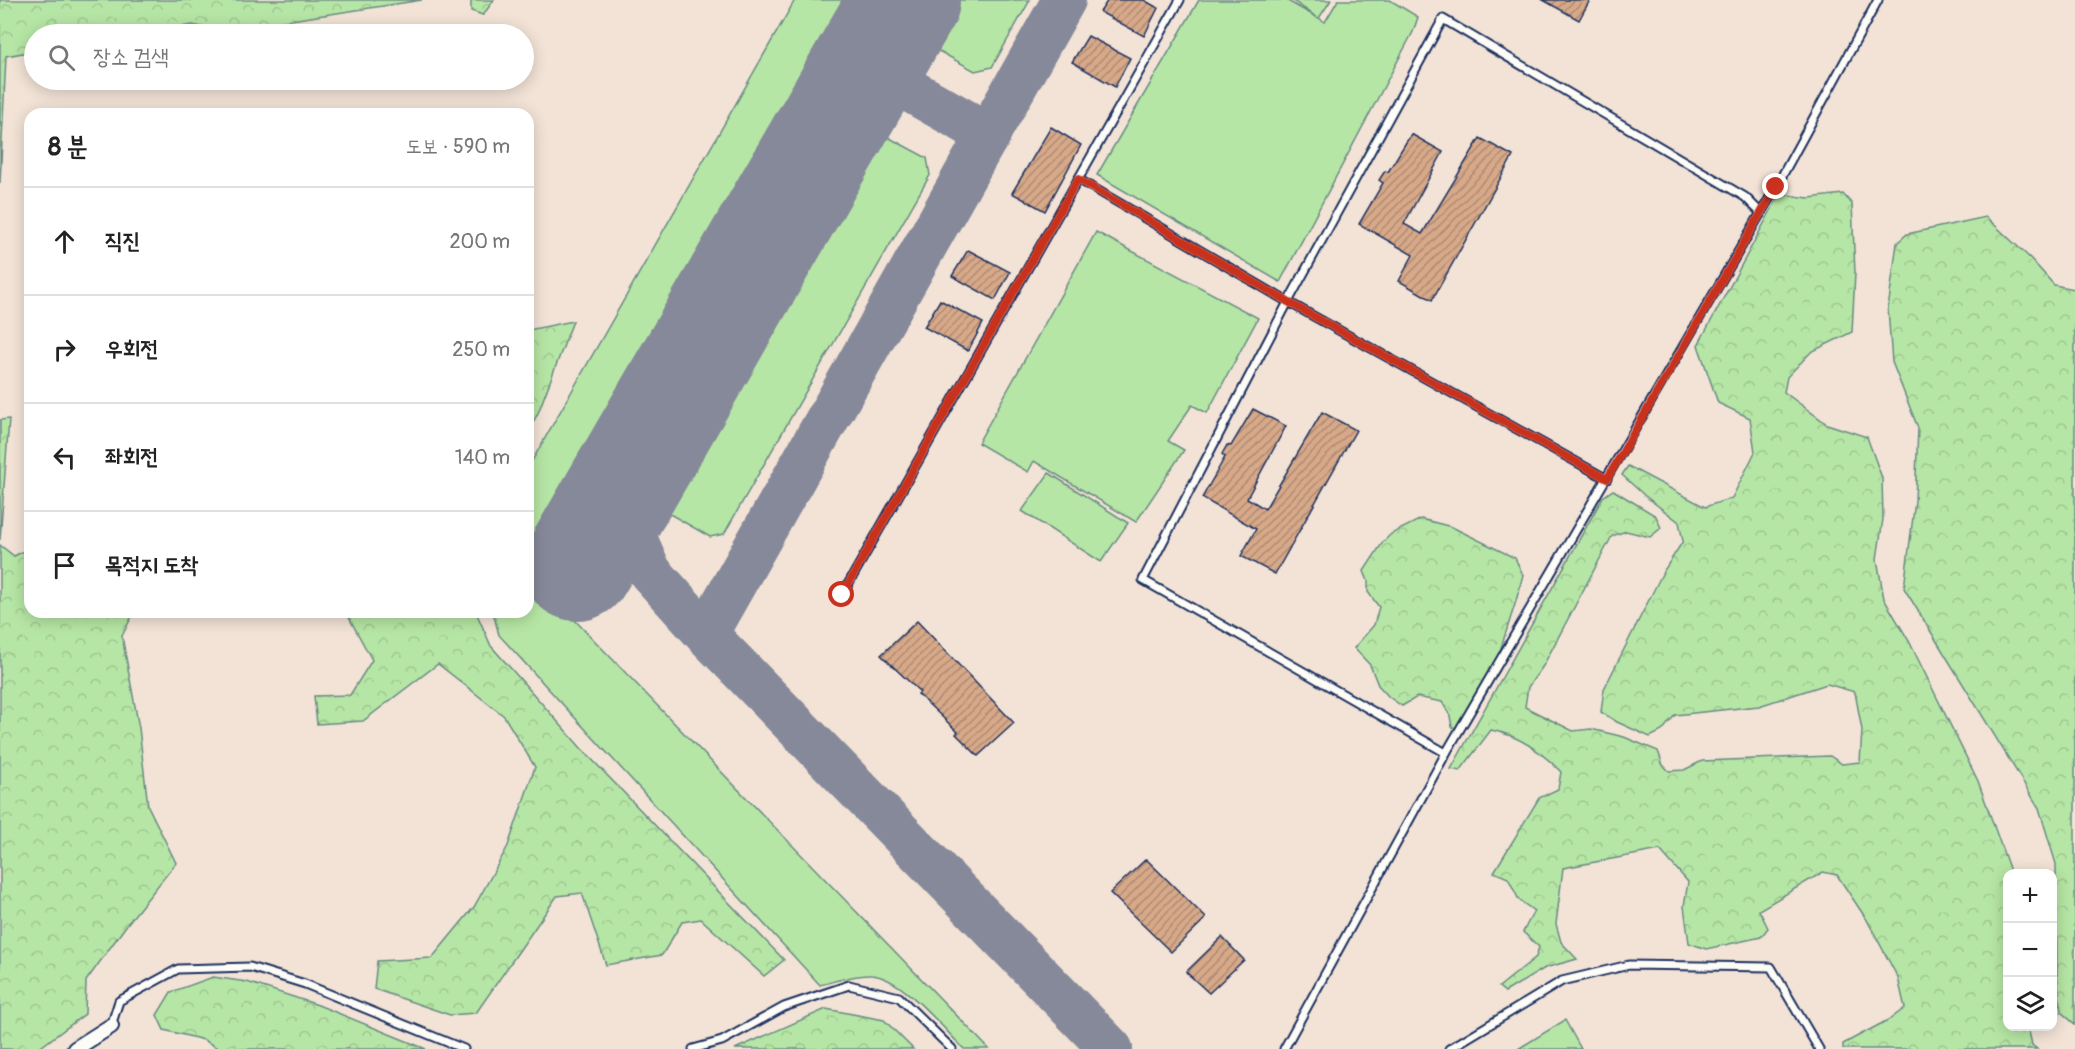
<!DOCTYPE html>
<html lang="ko">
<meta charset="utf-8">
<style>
:root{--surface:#fff;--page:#f2f2f2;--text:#222;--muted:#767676;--line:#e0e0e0}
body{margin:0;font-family:Pangolin,"Poor Story",sans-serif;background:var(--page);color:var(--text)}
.controls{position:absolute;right:18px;bottom:18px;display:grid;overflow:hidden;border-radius:12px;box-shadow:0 3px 15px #0003}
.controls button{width:54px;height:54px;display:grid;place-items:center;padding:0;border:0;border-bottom:2px solid var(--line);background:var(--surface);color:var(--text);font:30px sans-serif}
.stop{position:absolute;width:18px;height:18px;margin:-14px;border:4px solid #c8321e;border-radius:50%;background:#fff}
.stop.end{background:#c8321e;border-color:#fff;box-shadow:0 2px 6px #0008}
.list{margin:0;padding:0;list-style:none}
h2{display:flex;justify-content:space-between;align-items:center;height:78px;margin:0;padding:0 24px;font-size:26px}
h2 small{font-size:20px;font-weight:400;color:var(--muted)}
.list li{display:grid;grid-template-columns:39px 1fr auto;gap:18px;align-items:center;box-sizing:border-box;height:108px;padding:0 24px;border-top:2px solid var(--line)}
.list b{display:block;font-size:22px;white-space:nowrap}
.list em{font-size:20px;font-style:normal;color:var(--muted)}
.icon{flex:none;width:33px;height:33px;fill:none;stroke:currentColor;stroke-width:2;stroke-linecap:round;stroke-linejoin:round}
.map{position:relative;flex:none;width:2075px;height:1049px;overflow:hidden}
.search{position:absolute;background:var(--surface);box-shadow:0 3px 15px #0003;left:24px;top:24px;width:510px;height:66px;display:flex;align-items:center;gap:15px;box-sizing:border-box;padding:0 21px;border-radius:33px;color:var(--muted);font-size:22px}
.panel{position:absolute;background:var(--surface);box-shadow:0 3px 15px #0003;left:24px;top:108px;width:510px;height:510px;border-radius:18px}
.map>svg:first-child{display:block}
.grass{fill:#b6e6a5;stroke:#688a82;stroke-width:1.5}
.forest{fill:url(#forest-crowns);stroke:#688a82;stroke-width:1.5}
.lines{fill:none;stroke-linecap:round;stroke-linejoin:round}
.taxiway{stroke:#86899a;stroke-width:44}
.runway{stroke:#86899a;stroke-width:110}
.building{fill:url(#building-hatch);stroke:#1b2f5e;stroke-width:1.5}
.service-casing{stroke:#1b2f5e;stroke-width:11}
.minor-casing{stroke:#1b2f5e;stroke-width:18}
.service{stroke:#fdfcf7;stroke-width:7}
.minor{stroke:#fdfcf7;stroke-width:14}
.route{stroke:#c8321e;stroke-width:8}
</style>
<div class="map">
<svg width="2075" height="1049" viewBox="0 0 2075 1049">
<defs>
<pattern id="forest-crowns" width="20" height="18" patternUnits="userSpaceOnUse" patternTransform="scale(1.5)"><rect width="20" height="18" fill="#b6e6a5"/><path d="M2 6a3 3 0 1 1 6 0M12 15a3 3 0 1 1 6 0" fill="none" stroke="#9cc690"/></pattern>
<pattern id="building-hatch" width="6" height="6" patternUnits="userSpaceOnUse" patternTransform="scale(1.5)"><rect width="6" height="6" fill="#d7a989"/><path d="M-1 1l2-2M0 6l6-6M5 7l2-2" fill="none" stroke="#ae8a73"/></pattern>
</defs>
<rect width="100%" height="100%" fill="#f2e3d6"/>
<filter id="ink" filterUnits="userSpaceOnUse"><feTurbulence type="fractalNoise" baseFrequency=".0167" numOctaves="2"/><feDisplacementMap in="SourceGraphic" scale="12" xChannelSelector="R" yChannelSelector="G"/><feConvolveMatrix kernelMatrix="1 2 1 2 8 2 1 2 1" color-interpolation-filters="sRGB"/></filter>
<g filter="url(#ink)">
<g class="grass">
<path d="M 795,0 L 863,0 L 535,579 L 989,1049 L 964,1049 C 942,1027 901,976 871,975 C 855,974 836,981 820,985 L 499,635 L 493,612 L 528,612 L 528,468 Z"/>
<polygon points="947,0 1030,0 992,67 975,71 933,48 929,31"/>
<polygon points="1199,0 1286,0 1318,18 1292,0 1331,0 1319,18 1325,22 1338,0 1390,0 1418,17 1413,32 1280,282 1097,175"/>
<polygon points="884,135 927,158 930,175 724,534 710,537 668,513 666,494 870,138"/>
<polygon points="1096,232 1258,318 1207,413 1192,405 1168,441 1184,450 1136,522 1034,461 1028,472 978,443"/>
<polygon points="1049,473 1128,523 1101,562 1022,511"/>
<polygon points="1565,1020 1581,1049 1518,1049"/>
</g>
<g class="forest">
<polygon points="0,0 422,0 219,31 193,25 135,34 34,34 34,51 6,56 0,183"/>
<polygon points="471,0 494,0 483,15 471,11"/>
<path d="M 1780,194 L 1809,198 L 1843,194 L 1852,204 L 1855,273 L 1852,332 L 1811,352 L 1787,377 L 1784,392 L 1827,424 L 1867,437 L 1882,478 L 1883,519 L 1877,559 L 1884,599 L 1909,641 L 1978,781 L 2010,871 L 2011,873 L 2008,874 L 2008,1026 L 2028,1027 L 2032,1045 L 2037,1049 L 1843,1049 L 1843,1044 L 1890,1019 L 1905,1008 L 1898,978 L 1867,920 L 1837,875 L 1823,872 L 1759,910 L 1768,928 L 1761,937 L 1706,949 L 1689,943 L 1684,906 L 1688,882 L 1660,850 L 1563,868 L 1556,924 L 1561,942 L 1577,959 L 1545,968 L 1505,992 L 1499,987 L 1536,957 L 1539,947 L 1523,932 L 1534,911 L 1519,900 L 1508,878 L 1494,872 L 1539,798 L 1558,789 L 1561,772 C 1542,752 1518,735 1491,730 L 1460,771 L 1451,769 L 1603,497 L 1613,490 L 1656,516 L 1661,528 L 1650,537 L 1626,531 L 1612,536 L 1543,666 L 1528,687 L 1525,707 L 1573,731 L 1591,729 L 1624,737 L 1658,751 L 1663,765 L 1669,771 L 1684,770 L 1702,761 L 1830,756 L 1842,764 L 1860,762 L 1862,730 L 1855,692 L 1827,684 L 1759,706 L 1675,715 L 1662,731 L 1650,737 L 1617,722 L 1601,712 L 1604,689 L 1663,572 L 1683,541 L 1679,522 L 1645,496 L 1622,475 L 1628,466 L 1705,507 L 1732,498 L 1755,452 L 1750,418 L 1718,403 L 1698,345 Z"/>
<polygon points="1986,217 2031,259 2054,285 2075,289 2075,1024 2061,1012 2057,974 2056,864 2039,808 1904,588 1915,501 1918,428 1892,362 1888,309 1897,243 1907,234"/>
<polygon points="573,321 538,413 528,432 528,330"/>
<polygon points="9,419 0,540 0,420"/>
<polygon points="1421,519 1452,527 1515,558 1523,575 1516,601 1497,660 1461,729 1452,727 1450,716 1442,702 1417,697 1402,706 1389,697 1378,685 1370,665 1354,648 1374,625 1379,607 1368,592 1368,581 1364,571 1383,542 1391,534"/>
<polygon points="0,545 14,556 30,548 30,612 134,612 122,636 139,728 148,806 176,863 128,923 86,981 85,1014 38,1049 0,1049"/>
<polygon points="346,612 476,612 491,646 581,748 784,960 764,976 701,919 682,922 662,955 606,965 582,893 557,896 476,1013 450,1015 374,989 377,961 432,958 474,907 508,846 535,767 504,716 438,664 363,721 317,724 314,696 350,695 372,660"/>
<polygon points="213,977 247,982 318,1005 426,1049 219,1049 204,1040 164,1030 157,1015 171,992"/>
<polygon points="826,1009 884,1020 913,1049 735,1049"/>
</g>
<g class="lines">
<g class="taxiway">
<polyline points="867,66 989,135"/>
<polyline points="617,497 650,572 706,634 1111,1049"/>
<polyline points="706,634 1064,0"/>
</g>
<polyline class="runway" points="577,566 905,0"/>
</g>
<g class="building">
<polygon points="1108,0 1144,0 1158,8 1144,36 1100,12"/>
<polygon points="1543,0 1590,0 1579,20"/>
<polygon points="1088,36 1130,58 1115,87 1072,62"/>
<polygon points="1051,127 1081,145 1045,211 1012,193"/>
<polygon points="1411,134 1443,152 1404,224 1422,234 1480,138 1513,156 1432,300 1399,281 1413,255 1359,224 1383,183 1379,180 1385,171 1388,172"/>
<polygon points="968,250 1010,272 995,300 952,276"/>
<polygon points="940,300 983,323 968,351 924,327"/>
<polygon points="1253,409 1286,426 1247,498 1265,509 1322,412 1356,430 1275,574 1241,556 1256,529 1202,498 1225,457 1222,454 1227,445 1231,446"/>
<polygon points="917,621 1014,723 978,756 956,734 958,732 918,694 920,692 881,655"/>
<polygon points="1146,859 1206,918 1171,952 1110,893"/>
<polygon points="1222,937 1244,960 1209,993 1186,972"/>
</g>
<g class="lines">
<g class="service-casing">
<g id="service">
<polyline points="1078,179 1288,302 1607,479"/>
<polyline points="842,595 1180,0"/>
<polyline points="1446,753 1143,580 1288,302 1443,19 1745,197 1761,213"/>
<polyline points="111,1026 119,1001 178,969 250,967 305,984 464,1049"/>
<polyline points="693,1049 722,1041 784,1007 849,985 899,997 952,1049"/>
<polyline points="1284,1049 1446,753 1776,187 1878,0"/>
<polyline points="1449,1049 1562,981 1629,965 1771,967 1819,1049"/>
</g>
</g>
<g class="minor-casing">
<polyline id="minor" points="75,1049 111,1026"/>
</g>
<use href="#service" class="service"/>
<use href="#minor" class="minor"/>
</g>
</g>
<g class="lines" filter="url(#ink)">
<polyline class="route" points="842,595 1078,179 1288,302 1607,479 1776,187"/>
</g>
</svg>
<div class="controls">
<button>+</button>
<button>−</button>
<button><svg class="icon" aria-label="layers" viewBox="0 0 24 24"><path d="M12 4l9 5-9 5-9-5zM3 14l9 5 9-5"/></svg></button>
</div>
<div class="stop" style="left:842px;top:595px"></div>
<div class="stop end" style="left:1776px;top:187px"></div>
<div class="search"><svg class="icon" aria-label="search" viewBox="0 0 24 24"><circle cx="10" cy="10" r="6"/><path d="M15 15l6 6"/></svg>장소 검색</div>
<section class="panel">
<h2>8 분<small>도보 · 590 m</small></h2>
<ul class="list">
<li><svg class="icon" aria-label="ahead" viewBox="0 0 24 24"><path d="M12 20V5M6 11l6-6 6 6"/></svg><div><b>직진</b></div><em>200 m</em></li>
<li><svg class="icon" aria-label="right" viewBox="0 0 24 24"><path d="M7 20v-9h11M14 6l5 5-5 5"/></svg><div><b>우회전</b></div><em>250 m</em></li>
<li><svg class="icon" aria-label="left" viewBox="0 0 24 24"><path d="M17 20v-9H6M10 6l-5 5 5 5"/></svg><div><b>좌회전</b></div><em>140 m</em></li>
<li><svg class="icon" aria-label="arrive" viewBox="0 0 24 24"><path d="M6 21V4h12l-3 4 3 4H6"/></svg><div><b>목적지 도착</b></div></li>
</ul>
</section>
</div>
